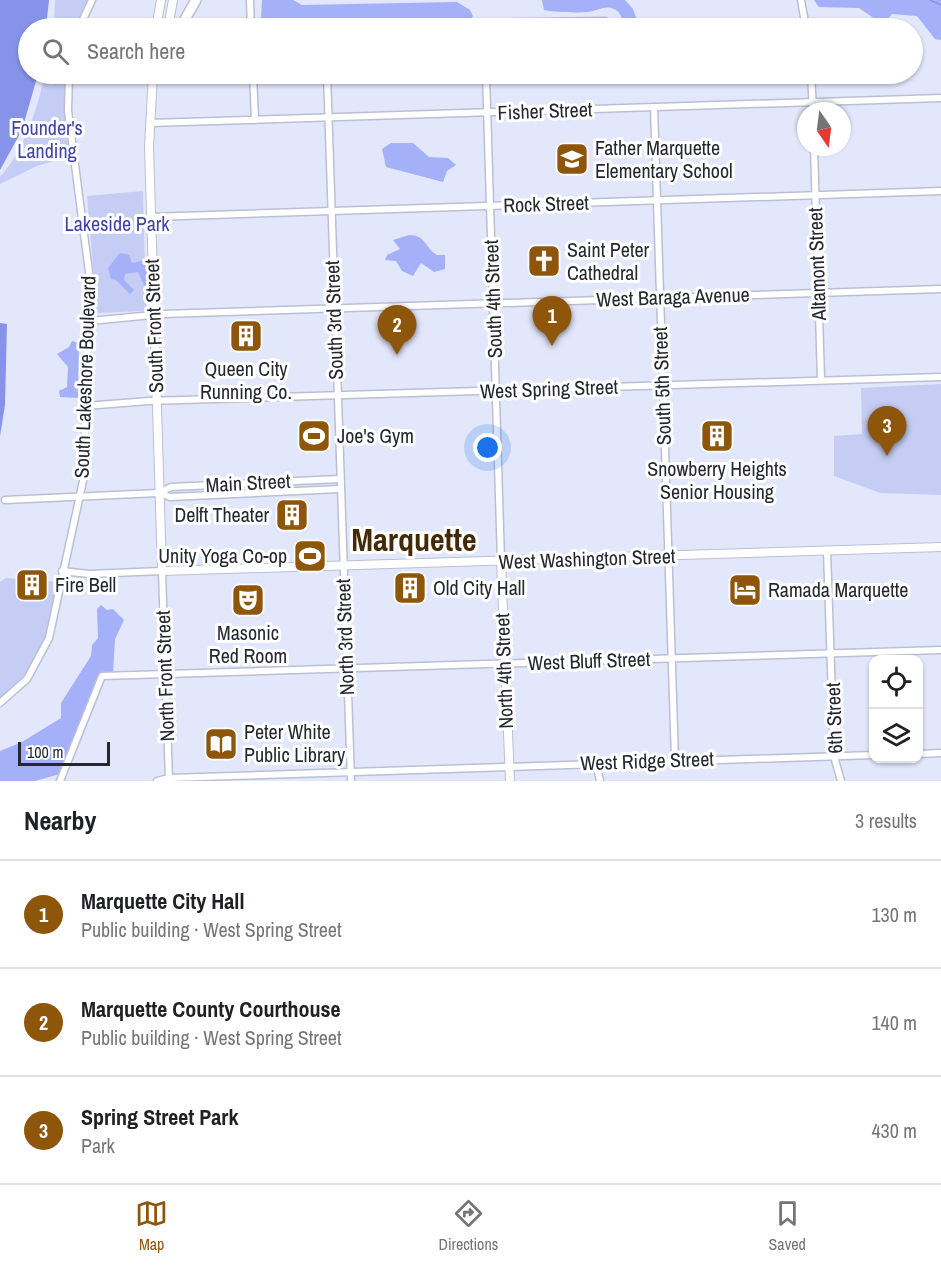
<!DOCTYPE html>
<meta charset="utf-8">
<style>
:root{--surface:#fff;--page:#f6f6f6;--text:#202124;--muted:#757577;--line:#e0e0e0;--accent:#8d560b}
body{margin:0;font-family:"Archivo Narrow",sans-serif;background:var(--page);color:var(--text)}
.controls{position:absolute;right:18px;bottom:18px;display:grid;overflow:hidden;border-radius:12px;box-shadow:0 2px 4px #0004}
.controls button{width:54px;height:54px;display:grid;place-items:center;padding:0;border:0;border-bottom:2px solid var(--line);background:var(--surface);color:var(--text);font:30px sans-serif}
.compass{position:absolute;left:797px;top:102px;width:54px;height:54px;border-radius:50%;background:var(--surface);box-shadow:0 2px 4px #0004;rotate:166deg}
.scale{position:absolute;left:18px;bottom:15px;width:92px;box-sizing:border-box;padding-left:6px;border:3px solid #27282f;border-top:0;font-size:16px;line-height:21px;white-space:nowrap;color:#27282f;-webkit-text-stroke:4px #fff;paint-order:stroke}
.you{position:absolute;left:488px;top:448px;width:21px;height:21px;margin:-15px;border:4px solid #fff;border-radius:50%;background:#1a73e8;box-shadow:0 0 0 9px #1a73e833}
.badge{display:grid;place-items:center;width:39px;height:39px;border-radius:50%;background:var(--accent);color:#fff;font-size:20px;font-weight:700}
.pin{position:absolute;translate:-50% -50px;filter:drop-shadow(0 2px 3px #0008)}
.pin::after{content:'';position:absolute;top:32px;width:21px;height:18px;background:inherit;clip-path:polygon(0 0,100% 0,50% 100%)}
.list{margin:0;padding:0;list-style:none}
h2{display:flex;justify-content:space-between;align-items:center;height:78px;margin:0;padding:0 24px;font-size:26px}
h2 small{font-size:20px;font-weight:400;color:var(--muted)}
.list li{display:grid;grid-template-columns:39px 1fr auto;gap:18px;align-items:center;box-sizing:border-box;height:108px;padding:0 24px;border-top:2px solid var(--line)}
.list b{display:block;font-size:22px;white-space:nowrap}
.list p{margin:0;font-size:20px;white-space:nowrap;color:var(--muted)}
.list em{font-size:20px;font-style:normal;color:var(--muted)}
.icon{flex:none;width:33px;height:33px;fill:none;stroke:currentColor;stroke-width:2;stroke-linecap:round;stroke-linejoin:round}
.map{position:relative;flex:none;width:941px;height:781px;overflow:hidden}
.search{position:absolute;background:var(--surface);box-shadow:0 2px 4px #0004;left:18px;right:18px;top:18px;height:66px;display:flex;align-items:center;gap:15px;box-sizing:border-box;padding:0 21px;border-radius:33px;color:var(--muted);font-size:22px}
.sheet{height:402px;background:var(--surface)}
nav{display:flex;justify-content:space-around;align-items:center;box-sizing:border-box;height:84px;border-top:2px solid var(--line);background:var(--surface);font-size:16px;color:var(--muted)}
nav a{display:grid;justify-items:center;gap:3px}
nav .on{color:var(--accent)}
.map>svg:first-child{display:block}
.green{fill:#c5cdf4}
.forest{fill:#a4b0f7}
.water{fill:#8693e9}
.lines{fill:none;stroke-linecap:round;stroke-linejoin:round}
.stream{stroke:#8693e9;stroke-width:1.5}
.minor-casing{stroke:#bbbfd3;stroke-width:9}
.major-casing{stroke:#bbbfd3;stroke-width:10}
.highway-casing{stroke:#bbbfd3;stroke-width:12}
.minor{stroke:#fff;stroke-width:6}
.major{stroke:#fff;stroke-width:8}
.highway{stroke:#fff;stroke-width:9}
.labels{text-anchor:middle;stroke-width:6;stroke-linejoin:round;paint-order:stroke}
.street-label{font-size:20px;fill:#27282f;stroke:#fff}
.park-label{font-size:20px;fill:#4043a7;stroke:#fff}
.poi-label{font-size:20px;fill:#27282f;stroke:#fff;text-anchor:start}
.town-label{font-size:32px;font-weight:bold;fill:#442908;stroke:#fff}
</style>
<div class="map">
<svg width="941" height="781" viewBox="0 0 941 781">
<rect width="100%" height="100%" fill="#e3e7fb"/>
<g class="green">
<polygon points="55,0 90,0 78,28 54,28"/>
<path d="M 45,74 L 67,74 L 65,98 L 71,156 L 37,166 L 0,184 L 0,177 C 25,149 37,110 45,74 Z"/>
<polygon points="143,191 146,308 143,311 97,313 87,196"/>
<polygon points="941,384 941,495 880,493 834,476 834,436 862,434 861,388"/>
<polygon points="6,578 60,582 49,638 27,679 0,703 0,582"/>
</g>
<g class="forest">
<path d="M 262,0 L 293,0 L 302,5 L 457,2 L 470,10 L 473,16 L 470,20 L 458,22 L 457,28 L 445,28 L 436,23 L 421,28 L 382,26 L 380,28 L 330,28 L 328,24 C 310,16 304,25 288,28 L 275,20 L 261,19 Z"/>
<path d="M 542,0 L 625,0 L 633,9 L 637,20 L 628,24 L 623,22 C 621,15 619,10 611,8 C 604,6 596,11 588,12 C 579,13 551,12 544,10 Z"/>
<polygon points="814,0 941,0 941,40 935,39 917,16 892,14 887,20 878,21 859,8 819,7"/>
<polygon points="391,143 413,143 429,157 448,158 456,165 447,171 443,182 386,167 382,149"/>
<path d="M 409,235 C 426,235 425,248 437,255 L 445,255 L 445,269 L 434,272 L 421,263 L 413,276 L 402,271 L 396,261 L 385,260 L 387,255 L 400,249 L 393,240 Z"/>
<polygon points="120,253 129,255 132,263 142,261 147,263 147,286 144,285 138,272 125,274 124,280 134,290 130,294 116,280 111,279 108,268"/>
<polygon points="72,341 79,343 78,398 60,397 59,391 67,387 68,367 57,354 69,347"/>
<polygon points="101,605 107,610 113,609 124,620 115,639 113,673 100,675 60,774 35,781 0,781 0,751 22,742 61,718 61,703 91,656 92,645 98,638 97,609"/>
</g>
<g class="water">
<polygon points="0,0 49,0 46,28 28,28 28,74 38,74 22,130 0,170"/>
<polygon points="0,323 7,324 5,405 0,436"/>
</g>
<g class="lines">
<polyline class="stream" points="930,0 941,5"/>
<g class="minor-casing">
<g id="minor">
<polyline points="250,0 251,28"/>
<polyline points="801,0 806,28"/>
<polyline points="79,28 92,0"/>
<polyline points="484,28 483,23 605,21"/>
<polyline points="253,74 255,120"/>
<polyline points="327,74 351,781"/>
<polyline points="486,74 501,561"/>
<polyline points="811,74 813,111"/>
<polyline points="654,107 675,760"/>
<polyline points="150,123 941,98"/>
<polyline points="814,147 821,380"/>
<polyline points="151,217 941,191"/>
<polyline points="90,321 163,314 941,289"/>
<polyline points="85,406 149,401 941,377"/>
<polyline points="159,493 171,487 339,479"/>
<polyline points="5,500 159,493 170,497 339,489"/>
<polyline points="827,551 834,756 841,781"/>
<polyline points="62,571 89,574 162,571 169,780"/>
<polyline points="0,703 27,679 49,638 83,481 90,280 68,111 69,74"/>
<polyline points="918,754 941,753"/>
<polyline points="596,763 600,781"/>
<polyline points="60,781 102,676 941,650"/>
<polyline points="157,781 169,778 874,755"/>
</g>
</g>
<g class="major-casing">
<g id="major">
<polyline points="156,28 161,0"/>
<polyline points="168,28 173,0"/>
<polyline points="153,74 149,147 162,571 941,547"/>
<polyline points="501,561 510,781"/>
</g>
</g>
<g class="highway-casing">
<polyline id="highway" points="180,28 196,0"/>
</g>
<use href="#minor" class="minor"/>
<use href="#major" class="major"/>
<use href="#highway" class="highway"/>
</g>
<defs>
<g id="school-square" transform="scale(1.725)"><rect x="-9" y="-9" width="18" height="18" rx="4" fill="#8d560b" stroke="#fff"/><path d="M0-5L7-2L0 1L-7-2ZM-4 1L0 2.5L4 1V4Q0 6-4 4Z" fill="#fff"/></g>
<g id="church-square" transform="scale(1.725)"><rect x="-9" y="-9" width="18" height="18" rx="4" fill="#8d560b" stroke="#fff"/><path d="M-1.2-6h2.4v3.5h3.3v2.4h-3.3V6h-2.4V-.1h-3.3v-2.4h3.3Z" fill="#fff"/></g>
<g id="building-square" transform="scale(1.725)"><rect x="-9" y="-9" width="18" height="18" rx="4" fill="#8d560b" stroke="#fff"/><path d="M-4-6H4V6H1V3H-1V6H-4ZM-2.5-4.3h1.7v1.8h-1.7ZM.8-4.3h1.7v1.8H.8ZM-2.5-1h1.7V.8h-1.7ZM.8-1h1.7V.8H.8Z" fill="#fff"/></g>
<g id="stadium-square" transform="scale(1.725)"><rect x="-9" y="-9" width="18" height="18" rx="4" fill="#8d560b" stroke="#fff"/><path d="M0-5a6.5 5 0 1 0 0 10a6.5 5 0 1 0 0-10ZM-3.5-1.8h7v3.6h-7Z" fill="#fff"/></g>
<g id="hotel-square" transform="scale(1.725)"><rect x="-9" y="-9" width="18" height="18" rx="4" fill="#8d560b" stroke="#fff"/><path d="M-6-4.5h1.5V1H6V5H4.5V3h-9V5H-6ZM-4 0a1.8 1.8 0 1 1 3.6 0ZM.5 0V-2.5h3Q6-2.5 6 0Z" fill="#fff"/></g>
<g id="theatre-square" transform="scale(1.725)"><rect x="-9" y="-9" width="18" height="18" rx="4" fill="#8d560b" stroke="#fff"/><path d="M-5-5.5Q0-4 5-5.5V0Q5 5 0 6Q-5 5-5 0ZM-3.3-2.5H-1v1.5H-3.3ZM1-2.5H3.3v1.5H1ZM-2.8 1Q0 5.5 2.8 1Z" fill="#fff"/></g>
<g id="library-square" transform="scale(1.725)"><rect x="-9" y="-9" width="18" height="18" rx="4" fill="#8d560b" stroke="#fff"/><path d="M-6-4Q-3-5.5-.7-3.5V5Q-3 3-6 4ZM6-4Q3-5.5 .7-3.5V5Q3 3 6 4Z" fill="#fff"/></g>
</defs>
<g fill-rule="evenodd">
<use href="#school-square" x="572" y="159"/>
<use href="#church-square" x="544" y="261"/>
<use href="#building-square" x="246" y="336"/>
<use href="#stadium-square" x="314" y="436"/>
<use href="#building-square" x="717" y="436"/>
<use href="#building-square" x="292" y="515"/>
<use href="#stadium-square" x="310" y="556"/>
<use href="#building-square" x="32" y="585"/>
<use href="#building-square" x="410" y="588"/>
<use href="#hotel-square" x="745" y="590"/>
<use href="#theatre-square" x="248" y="600"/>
<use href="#library-square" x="221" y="744"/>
</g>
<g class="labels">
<g class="street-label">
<text transform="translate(545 111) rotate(-2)" y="7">Fisher Street</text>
<text transform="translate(546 204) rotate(-2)" y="7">Rock Street</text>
<text transform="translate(817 264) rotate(-92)" y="7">Altamont Street</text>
<text transform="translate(673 297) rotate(-2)" y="7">West Baraga Avenue</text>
<text transform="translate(493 299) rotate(-92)" y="7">South 4th Street</text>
<text transform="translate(334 320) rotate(-92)" y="7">South 3rd Street</text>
<text transform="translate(154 326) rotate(-92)" y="7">South Front Street</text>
<text transform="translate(85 377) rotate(-88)" y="7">South Lakeshore Boulevard</text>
<text transform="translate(662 386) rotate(-92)" y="7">South 5th Street</text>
<text transform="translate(549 389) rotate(-2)" y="7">West Spring Street</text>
<text transform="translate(248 483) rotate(-3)" y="7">Main Street</text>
<text transform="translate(587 559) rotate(-2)" y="7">West Washington Street</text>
<text transform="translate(345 637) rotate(-92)" y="7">North 3rd Street</text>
<text transform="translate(589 661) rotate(-2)" y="7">West Bluff Street</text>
<text transform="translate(504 671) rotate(-92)" y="7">North 4th Street</text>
<text transform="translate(165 676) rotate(-92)" y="7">North Front Street</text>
<text transform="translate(834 718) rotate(-92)" y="7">6th Street</text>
<text transform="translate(647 761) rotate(-2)" y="7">West Ridge Street</text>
</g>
<g class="park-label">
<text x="47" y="135">Founder's<tspan x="47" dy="23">Landing</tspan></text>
<text x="117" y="231">Lakeside Park</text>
</g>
<g class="poi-label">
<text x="595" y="155">Father Marquette<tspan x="595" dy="23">Elementary School</tspan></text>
<text x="567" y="257">Saint Peter<tspan x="567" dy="23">Cathedral</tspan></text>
<text x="246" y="376" text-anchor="middle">Queen City<tspan x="246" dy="23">Running Co.</tspan></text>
<text x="337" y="443">Joe's Gym</text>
<text x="717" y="476" text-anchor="middle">Snowberry Heights<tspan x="717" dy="23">Senior Housing</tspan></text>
<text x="269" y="522" text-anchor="end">Delft Theater</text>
<text x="287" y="563" text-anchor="end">Unity Yoga Co-op</text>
<text x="55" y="592">Fire Bell</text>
<text x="433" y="595">Old City Hall</text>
<text x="768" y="597">Ramada Marquette</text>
<text x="248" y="640" text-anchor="middle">Masonic<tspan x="248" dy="23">Red Room</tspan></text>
<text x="244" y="739">Peter White<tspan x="244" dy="23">Public Library</tspan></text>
</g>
<g class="town-label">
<text x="414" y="551">Marquette</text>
</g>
</g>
</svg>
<div class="controls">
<button><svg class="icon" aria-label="locate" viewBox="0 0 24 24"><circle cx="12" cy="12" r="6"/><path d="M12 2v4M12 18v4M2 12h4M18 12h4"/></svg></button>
<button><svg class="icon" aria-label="layers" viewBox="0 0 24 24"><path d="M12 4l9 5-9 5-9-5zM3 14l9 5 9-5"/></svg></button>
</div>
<svg class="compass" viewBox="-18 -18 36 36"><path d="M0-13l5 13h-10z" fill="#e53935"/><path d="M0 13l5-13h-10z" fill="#757577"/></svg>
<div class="scale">100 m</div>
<div class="you"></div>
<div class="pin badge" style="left:552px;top:346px">1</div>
<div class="pin badge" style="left:397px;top:355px">2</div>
<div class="pin badge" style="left:887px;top:456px">3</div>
<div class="search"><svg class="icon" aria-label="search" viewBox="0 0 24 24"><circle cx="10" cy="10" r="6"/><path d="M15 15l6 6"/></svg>Search here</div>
</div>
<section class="sheet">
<h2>Nearby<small>3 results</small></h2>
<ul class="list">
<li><span class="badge">1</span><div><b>Marquette City Hall</b><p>Public building · West Spring Street</p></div><em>130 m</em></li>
<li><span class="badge">2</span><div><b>Marquette County Courthouse</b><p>Public building · West Spring Street</p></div><em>140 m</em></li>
<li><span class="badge">3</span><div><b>Spring Street Park</b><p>Park</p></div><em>430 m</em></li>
</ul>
</section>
<nav>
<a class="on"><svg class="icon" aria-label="map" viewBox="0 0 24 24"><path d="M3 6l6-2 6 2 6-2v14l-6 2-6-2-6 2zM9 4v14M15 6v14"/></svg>Map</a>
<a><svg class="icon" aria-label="directions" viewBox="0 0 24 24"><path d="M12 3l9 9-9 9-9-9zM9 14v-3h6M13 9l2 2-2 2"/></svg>Directions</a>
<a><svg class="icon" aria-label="saved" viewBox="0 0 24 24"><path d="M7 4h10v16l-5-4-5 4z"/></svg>Saved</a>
</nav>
